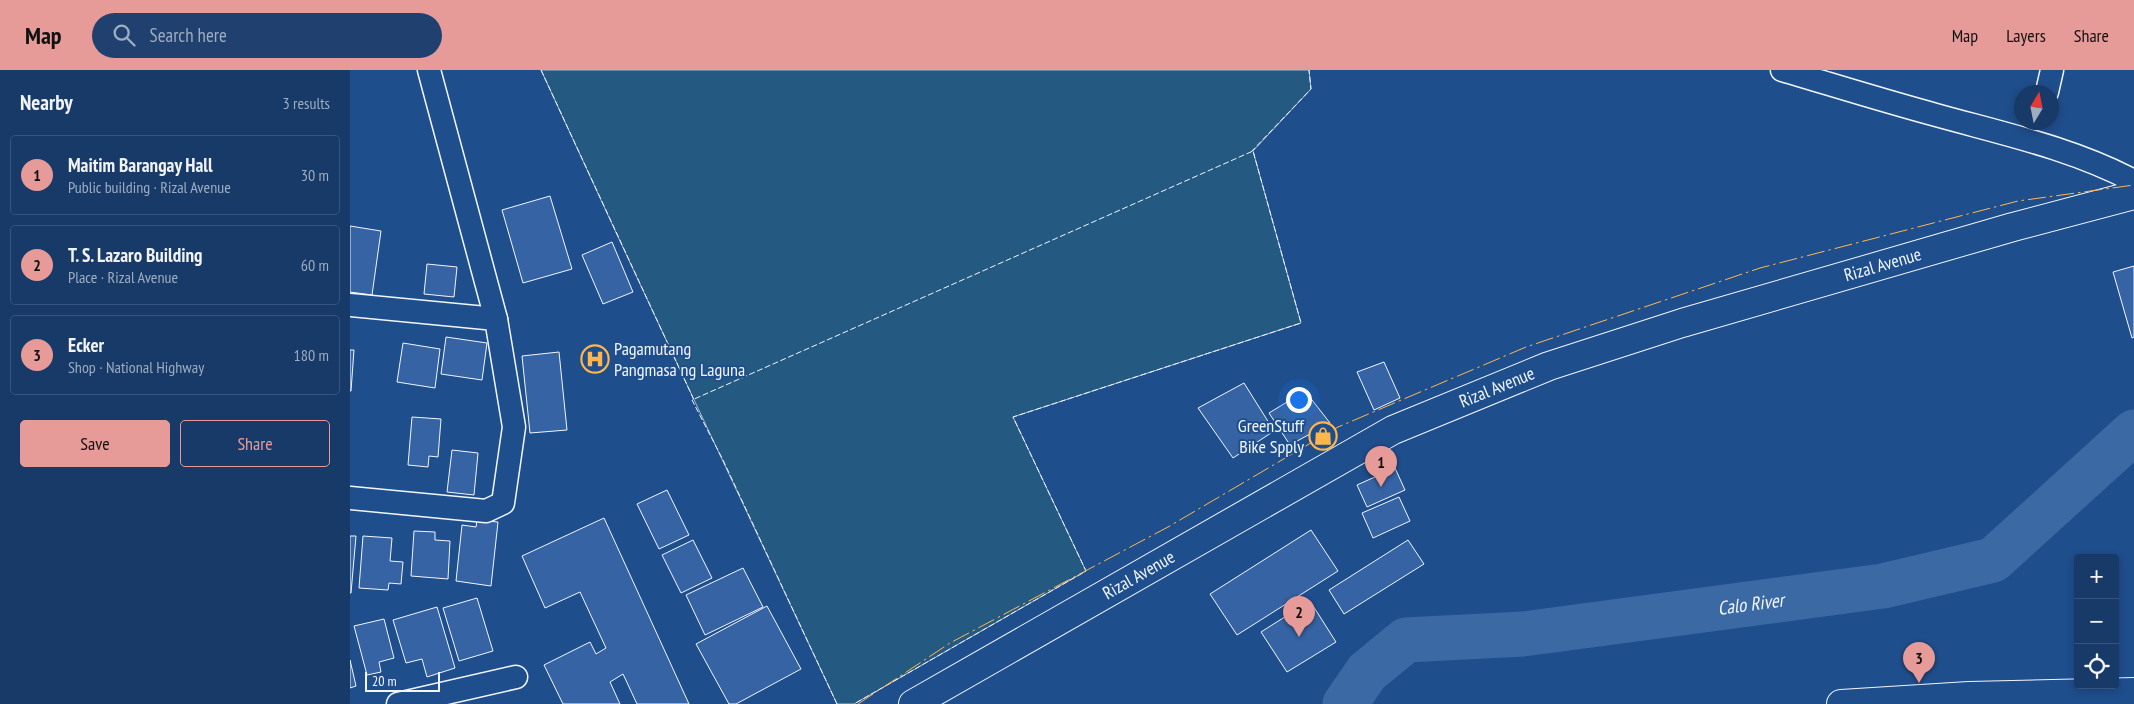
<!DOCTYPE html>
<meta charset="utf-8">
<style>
:root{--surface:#173a69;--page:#20416f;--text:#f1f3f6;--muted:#9eadc0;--line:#36547d;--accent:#e69b98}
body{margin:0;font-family:"PT Sans Narrow",sans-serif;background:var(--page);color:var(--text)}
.controls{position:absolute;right:15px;bottom:15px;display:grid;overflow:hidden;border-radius:5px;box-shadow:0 2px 8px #0003}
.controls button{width:45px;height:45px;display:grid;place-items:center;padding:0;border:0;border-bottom:1px solid var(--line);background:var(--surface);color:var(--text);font:25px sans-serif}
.compass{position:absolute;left:1664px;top:15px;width:45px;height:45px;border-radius:50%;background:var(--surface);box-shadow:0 2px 8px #0003;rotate:10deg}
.scale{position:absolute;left:15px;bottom:12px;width:75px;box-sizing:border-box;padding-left:5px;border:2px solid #f2f6ff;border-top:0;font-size:14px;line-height:18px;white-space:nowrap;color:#f2f6ff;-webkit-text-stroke:4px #1f4e8c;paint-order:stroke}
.you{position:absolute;left:948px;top:329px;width:18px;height:18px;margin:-12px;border:4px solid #fff;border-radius:50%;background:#1a73e8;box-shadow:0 0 0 8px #1a73e833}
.badge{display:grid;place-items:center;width:32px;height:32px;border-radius:50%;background:var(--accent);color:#111;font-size:16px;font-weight:700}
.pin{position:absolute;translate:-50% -41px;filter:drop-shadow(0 1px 2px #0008)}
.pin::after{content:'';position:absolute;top:26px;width:18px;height:15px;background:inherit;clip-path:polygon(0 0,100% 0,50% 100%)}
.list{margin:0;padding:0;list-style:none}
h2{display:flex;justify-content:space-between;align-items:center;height:65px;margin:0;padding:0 20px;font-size:21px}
h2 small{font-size:16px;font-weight:400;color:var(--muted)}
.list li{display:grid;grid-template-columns:32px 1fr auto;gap:15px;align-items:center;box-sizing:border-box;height:80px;margin:0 10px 10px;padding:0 10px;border:1px solid var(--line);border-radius:5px}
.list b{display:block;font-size:19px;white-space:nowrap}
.list p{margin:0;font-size:16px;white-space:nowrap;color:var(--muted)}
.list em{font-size:16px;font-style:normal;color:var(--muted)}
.actions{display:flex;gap:10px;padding:15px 20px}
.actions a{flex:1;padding:11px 0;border:1px solid var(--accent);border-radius:5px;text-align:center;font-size:18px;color:var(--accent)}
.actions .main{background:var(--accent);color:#111}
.icon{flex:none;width:28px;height:28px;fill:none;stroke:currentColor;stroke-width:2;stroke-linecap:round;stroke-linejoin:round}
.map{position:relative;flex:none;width:1784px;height:634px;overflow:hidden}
header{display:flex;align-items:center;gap:30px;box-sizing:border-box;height:70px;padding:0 25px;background:var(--accent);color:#111}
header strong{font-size:24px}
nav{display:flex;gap:28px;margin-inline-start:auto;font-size:18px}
.search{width:350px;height:45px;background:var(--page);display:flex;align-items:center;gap:12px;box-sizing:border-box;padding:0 18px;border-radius:28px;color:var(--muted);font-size:19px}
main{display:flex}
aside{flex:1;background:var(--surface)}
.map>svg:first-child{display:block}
.green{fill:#245a82;stroke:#a8bbd7}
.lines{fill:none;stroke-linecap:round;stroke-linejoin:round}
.river{stroke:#3b69a3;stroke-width:45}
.building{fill:#3563a3;stroke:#f2f6ff}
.street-casing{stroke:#f2f6ff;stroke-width:25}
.secondary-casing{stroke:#f2f6ff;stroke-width:30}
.primary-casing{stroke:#f2f6ff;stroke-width:30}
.street{stroke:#1f4e8c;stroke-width:22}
.secondary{stroke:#1f4e8c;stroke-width:28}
.primary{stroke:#1f4e8c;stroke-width:28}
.fence{stroke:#f2f6ff;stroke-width:1;stroke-dasharray:6 2.5;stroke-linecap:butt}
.power{stroke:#ffb74d;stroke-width:1;stroke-dasharray:18 4 2.5 4;stroke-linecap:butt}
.labels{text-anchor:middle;stroke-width:4;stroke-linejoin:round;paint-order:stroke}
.street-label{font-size:18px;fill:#f2f6ff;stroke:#1f4e8c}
.poi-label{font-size:18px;fill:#f2f6ff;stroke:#1f4e8c;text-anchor:start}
.water-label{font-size:19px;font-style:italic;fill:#f2f6ff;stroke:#1f4e8c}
</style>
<header>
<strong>Map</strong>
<div class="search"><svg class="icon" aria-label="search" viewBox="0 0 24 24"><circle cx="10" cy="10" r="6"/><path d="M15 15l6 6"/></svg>Search here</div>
<nav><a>Map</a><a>Layers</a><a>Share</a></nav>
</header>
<main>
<aside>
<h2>Nearby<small>3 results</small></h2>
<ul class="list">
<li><span class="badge">1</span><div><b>Maitim Barangay Hall</b><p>Public building · Rizal Avenue</p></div><em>30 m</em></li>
<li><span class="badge">2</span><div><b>T. S. Lazaro Building</b><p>Place · Rizal Avenue</p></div><em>60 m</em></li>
<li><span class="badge">3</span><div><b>Ecker</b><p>Shop · National Highway</p></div><em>180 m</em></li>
</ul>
<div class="actions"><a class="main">Save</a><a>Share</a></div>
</aside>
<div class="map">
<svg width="1784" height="634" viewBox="0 0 1784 634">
<rect width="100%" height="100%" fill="#1f4e8c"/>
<path class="green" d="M 191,0 L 959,0 L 961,19 L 903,81 L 951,253 L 663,347 L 736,501 L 504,634 L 487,634 C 388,423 288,212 191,0 Z"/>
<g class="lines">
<path class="river" id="s1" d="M 995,634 L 1017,602 L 1056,570 L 1173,564 L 1533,516 L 1643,490 L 1784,362"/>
</g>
<g class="building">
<polygon points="200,126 222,199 173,213 152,140"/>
<polygon points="0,156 31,161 22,225 0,222"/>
<polygon points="262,172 283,222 253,234 232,185"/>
<polygon points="77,194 107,197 104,227 74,224"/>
<polygon points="1784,196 1784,267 1782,268 1763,202"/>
<polygon points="96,267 137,273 132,310 91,304"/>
<polygon points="53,273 90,279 85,318 47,312"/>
<polygon points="0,280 4,280 1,321 0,321"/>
<polygon points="209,282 217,360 180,363 172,286"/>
<polygon points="1034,292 1050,328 1024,340 1007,302"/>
<polygon points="894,313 924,361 883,388 848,338"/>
<polygon points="955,321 980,353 940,375 919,343"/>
<polygon points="62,347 91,349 88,387 79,386 78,397 58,395"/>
<polygon points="102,380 128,383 124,425 97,422"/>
<polygon points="1045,398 1055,420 1017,437 1007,415"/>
<polygon points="317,420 339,465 309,479 287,434"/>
<polygon points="1049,427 1060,451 1023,468 1012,443"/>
<polygon points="254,448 339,634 287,634 273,604 260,612 270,634 213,634 194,595 240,572 246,584 256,578 230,522 195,538 172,486"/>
<polygon points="127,450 148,452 141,516 106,511 112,455 126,457"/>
<polygon points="961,460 988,501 887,565 860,524"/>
<polygon points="64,461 85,462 85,470 100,471 98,509 61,506"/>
<polygon points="0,466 6,466 1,523 0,523"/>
<polygon points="13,466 42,468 40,491 53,492 51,514 39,513 38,520 9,518"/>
<polygon points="343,470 362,508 331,523 312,485"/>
<polygon points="1058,470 1074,494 994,544 979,520"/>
<polygon points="393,498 413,537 355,565 336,525"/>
<polygon points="127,528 143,581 109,591 93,538"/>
<polygon points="960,531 986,572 937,602 911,562"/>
<polygon points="417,536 451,599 386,634 379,634 346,574"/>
<polygon points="87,537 105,598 77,607 72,589 56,593 43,550"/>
<polygon points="34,549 44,588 29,592 31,602 17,605 4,556"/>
<polygon points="0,590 6,616 0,618"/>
</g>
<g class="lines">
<g class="street-casing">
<g id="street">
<polyline points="79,0 146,249"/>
<path d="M 1432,0 C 1483,15 1534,31 1586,45 C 1654,64 1721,78 1784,111"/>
<polyline points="1697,22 1702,0"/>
<polyline points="0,235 146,249 164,357 153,433 136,441 0,428"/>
<polyline points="48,634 166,607"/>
</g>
</g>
<g class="secondary-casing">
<g id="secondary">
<path id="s2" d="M 563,634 L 1043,360 L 1199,296 L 1332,253 L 1663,157 L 1784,125"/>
</g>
</g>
<g class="primary-casing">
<polyline id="primary" points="1491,634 1619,626 1784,622"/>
</g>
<use href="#street" class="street"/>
<use href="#secondary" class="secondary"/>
<use href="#primary" class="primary"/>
<g class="fence">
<polyline points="191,0 344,330"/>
<polyline points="901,82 961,19 959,0"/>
<polyline points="487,634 373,390 342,330 903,81 951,253 663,347 736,501 504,634"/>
</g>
<polyline class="power" points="508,634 600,573 818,457 988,357 1176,277 1410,198 1668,131 1784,115"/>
</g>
<defs>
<g id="hospital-ring" transform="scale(1.4375)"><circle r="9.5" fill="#1f4e8c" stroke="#ffb74d" stroke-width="1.5"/><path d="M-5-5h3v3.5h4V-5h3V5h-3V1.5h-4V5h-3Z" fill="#ffb74d"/></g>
<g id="shop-ring" transform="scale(1.4375)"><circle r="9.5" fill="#1f4e8c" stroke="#ffb74d" stroke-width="1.5"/><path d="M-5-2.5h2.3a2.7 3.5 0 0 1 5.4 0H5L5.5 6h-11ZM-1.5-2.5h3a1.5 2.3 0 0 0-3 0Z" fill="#ffb74d"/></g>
</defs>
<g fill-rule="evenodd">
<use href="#hospital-ring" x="245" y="289"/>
<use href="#shop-ring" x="973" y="366"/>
</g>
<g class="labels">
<g class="street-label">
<text dy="6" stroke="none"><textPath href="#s2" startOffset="1070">Rizal Avenue</textPath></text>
<text dy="6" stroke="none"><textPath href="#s2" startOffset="665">Rizal Avenue</textPath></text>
<text dy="6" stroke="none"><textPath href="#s2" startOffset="260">Rizal Avenue</textPath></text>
</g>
<g class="poi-label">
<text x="264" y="285">Pagamutang<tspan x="264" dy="21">Pangmasa ng Laguna</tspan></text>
<text x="954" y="362" text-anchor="end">GreenStuff<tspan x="954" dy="21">Bike Spply</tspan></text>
</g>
<g class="water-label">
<text dy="7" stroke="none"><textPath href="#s1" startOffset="436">Calo River</textPath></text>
</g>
</g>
</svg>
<div class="controls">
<button>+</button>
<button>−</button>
<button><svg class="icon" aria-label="locate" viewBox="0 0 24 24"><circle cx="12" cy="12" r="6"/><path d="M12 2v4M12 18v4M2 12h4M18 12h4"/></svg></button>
</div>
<svg class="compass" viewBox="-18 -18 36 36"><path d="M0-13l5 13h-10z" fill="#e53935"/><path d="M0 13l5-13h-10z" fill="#9eadc0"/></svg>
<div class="scale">20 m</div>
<div class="you"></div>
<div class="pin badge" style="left:1031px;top:417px">1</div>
<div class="pin badge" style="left:949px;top:567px">2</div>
<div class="pin badge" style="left:1569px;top:613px">3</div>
</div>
</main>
